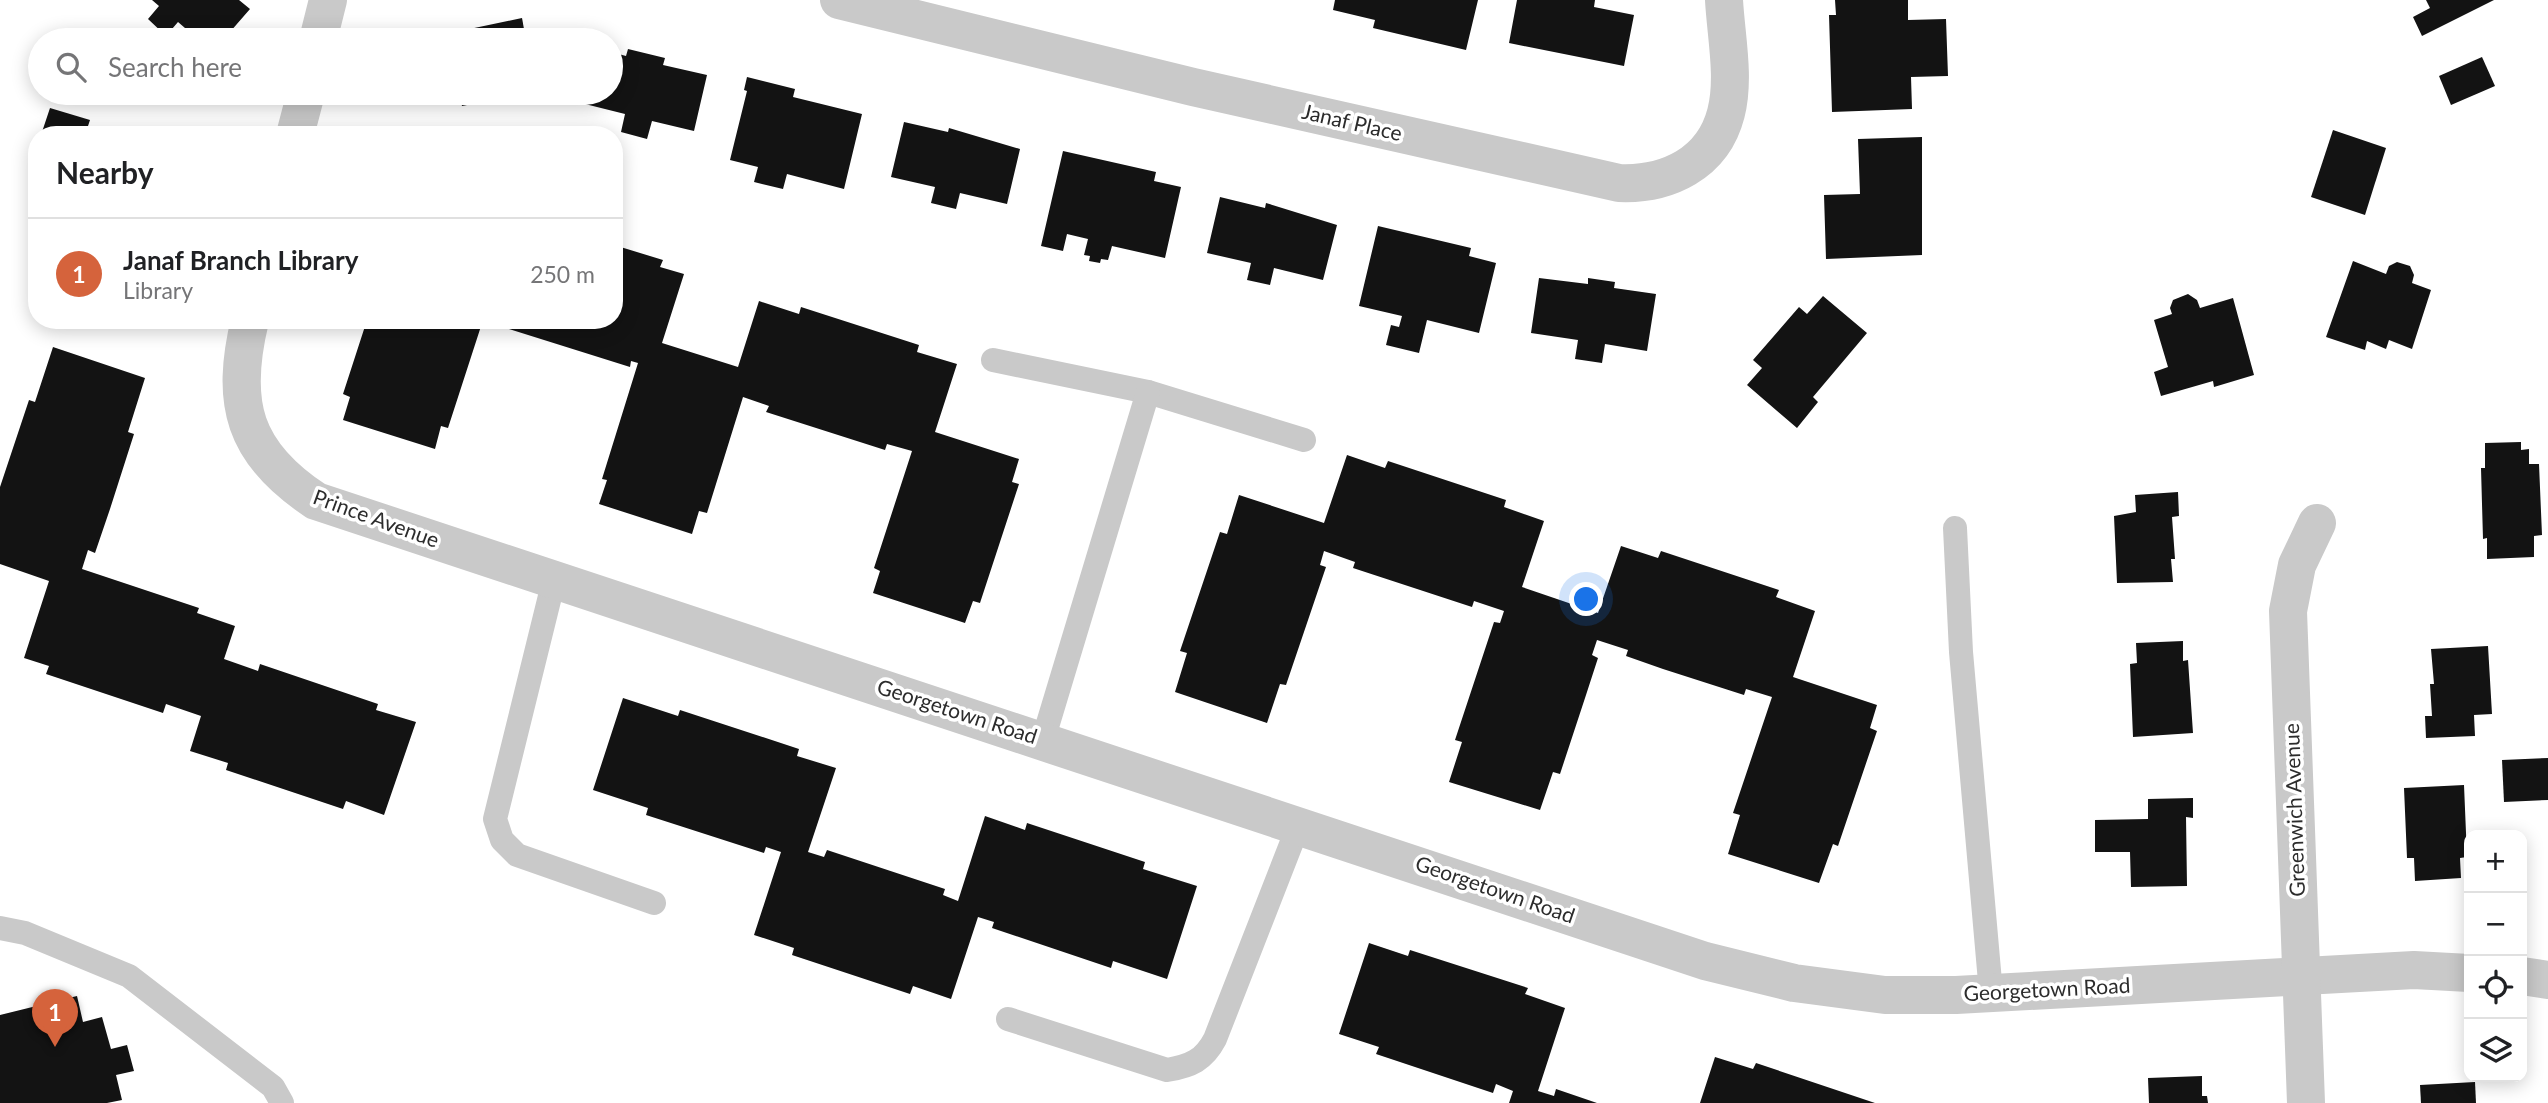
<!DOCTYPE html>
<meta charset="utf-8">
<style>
:root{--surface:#fff;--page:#f6f6f6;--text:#202124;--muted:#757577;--line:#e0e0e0;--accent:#d5633c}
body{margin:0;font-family:Lato,sans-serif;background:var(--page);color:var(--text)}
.controls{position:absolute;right:21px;bottom:21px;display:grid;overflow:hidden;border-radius:14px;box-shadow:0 4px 18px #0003}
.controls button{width:63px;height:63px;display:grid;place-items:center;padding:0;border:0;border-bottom:2px solid var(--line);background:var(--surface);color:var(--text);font:35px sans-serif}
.you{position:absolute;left:1587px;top:600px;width:24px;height:24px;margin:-18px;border:5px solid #fff;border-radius:50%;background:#1a73e8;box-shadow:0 0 0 10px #1a73e833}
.badge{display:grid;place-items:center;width:46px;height:46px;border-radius:50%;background:var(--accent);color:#fff;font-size:23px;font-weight:700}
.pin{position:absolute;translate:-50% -58px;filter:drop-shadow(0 2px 4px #0008)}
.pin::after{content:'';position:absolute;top:37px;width:24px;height:21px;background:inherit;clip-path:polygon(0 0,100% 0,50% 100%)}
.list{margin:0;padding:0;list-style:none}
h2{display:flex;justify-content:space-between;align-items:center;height:91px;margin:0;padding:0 28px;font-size:30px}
h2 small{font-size:23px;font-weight:400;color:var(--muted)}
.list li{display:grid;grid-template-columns:46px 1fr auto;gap:21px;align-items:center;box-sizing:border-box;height:112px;padding:0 28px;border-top:2px solid var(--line)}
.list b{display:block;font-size:26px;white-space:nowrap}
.list p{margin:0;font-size:23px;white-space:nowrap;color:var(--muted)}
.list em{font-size:23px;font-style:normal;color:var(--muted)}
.icon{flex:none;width:38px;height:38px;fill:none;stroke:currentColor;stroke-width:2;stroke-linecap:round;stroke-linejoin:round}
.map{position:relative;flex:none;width:2548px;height:1103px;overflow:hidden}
.search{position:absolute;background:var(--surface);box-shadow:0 4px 18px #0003;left:28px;top:28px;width:595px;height:77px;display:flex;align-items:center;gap:18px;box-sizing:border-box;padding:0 24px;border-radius:38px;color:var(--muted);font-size:26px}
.panel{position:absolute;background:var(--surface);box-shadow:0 4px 18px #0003;left:28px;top:126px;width:595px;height:203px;border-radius:28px}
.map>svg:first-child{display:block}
.building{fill:#131313}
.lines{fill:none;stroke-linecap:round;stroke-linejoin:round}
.service{stroke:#c9c9c9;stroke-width:24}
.minor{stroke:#c9c9c9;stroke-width:38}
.labels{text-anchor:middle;stroke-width:7;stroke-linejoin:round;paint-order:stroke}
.street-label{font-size:21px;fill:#2c2c2c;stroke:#fff}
</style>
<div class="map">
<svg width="2548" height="1103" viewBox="0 0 2548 1103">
<rect width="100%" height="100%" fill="#fff"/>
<g class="building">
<polygon points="152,0 239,0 250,9 223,40 199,40 178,22 166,36 148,19 159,6"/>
<polygon points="1335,0 1478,0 1466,50 1373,28 1375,20 1333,10"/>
<polygon points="1517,0 1595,0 1594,7 1634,15 1624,66 1509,43"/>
<polygon points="1835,0 1908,0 1908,20 1946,19 1948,76 1911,77 1912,109 1832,112 1829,15 1836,15"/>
<polygon points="2426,0 2494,0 2422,36 2413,17 2430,8"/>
<polygon points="522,18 526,40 422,40 422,39"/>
<polygon points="628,49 665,58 663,65 707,75 694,131 652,121 647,139 621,132 625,114 577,102 579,93 611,93 611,52 626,56"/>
<polygon points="2482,57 2495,86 2451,105 2439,76"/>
<polygon points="747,77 795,89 793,97 862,114 844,189 787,174 783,189 754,182 758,167 730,160 747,91 744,90"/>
<polygon points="459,93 485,93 487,101 462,106"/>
<polygon points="50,108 90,120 85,135 41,135"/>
<polygon points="904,122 948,132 949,128 1020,149 1007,204 960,193 956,209 931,203 935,187 891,177"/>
<polygon points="2333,130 2386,148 2365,215 2311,197"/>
<polygon points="1922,137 1922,255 1826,259 1824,195 1860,194 1858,139"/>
<polygon points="1063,151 1156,172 1154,181 1181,187 1165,258 1112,246 1108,260 1101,259 1100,263 1089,261 1090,256 1084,255 1088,239 1067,234 1063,251 1041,246"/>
<polygon points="1220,197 1265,208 1266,203 1337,225 1323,280 1274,268 1270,285 1247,280 1251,263 1207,253"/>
<polygon points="1378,226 1471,248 1469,256 1496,263 1479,333 1427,320 1419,353 1386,345 1391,325 1399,327 1402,316 1359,306"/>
<polygon points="614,245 663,260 660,267 684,274 662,343 738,367 759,301 799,314 801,307 919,345 917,352 957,364 935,432 1019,459 1012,482 1019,484 980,603 973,601 965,623 873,593 880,571 874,568 912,451 887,444 885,450 766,412 769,406 743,397 707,513 699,511 692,534 599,504 607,480 602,479 638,363 631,361 630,367 509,329 512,320 614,320"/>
<polygon points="2353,261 2386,274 2389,266 2397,262 2410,266 2414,275 2412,283 2431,290 2412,349 2389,340 2386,349 2367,341 2365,350 2326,337"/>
<polygon points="1539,278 1588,284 1588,278 1615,282 1614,288 1656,294 1647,351 1605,344 1602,363 1575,359 1578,340 1531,333"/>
<polygon points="2188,294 2197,300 2200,308 2233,298 2254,375 2214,387 2213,381 2161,396 2154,372 2168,367 2154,320 2172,314 2170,308 2173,300"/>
<polygon points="1823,296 1867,333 1813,397 1818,402 1797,428 1747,385 1762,368 1753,360 1799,307 1807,314"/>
<polygon points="367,320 483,320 448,428 441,426 435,449 343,420 350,397 343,394"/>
<polygon points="53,347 145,378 128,432 134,434 110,509 95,553 88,550 82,569 199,608 197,613 235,626 224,659 258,671 260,664 378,704 376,710 416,722 384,815 346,801 343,809 226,770 228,763 190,751 201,716 166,704 163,713 46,674 49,666 24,658 49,581 0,564 0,487 29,400 35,402"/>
<polygon points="2521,442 2521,450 2529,449 2529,464 2539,464 2542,535 2534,536 2534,557 2487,559 2487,538 2483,539 2481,468 2485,468 2485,443"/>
<polygon points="1347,455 1385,468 1388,461 1506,500 1504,507 1544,521 1522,587 1598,613 1621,546 1658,558 1661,551 1779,590 1776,597 1815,611 1793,677 1877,705 1870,728 1877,731 1838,846 1833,844 1819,883 1728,854 1740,815 1733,813 1772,697 1746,689 1744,695 1663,669 1626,656 1628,650 1597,640 1592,655 1598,658 1586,695 1560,774 1553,772 1540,810 1449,782 1462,742 1455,740 1494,622 1500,623 1504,611 1474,601 1472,607 1353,568 1355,562 1324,551 1320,565 1326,567 1286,685 1280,684 1267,723 1175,692 1187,653 1180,651 1220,532 1227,534 1239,495 1324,523"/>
<polygon points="2178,492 2179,516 2172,517 2175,559 2171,559 2173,582 2117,583 2114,516 2136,512 2135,495"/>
<polygon points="2183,641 2183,661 2188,660 2193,733 2133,737 2130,664 2137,663 2136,643"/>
<polygon points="2488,646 2492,714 2474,715 2475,736 2426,738 2425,716 2432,716 2430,684 2434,684 2431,649"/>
<polygon points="623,698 678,716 680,710 799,749 797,756 836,768 808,852 824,857 827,850 945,889 943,895 958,901 985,816 1025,830 1027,823 1145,862 1143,869 1197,886 1167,979 1113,961 1111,968 992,928 994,922 978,917 951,999 913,986 910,994 792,955 794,948 754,935 781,852 766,847 764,853 646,815 648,808 593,790"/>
<polygon points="2548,758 2548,800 2504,802 2502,760"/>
<polygon points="2464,785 2467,857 2460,858 2461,878 2415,881 2414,858 2407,858 2404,788"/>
<polygon points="2193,798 2193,818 2186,817 2187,886 2131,887 2130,852 2095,852 2095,820 2148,819 2148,799"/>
<polygon points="1369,943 1408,956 1410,950 1528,988 1525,994 1565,1008 1538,1091 1554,1096 1556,1089 1597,1103 1509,1103 1513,1091 1496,1084 1493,1093 1376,1054 1379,1047 1339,1034"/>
<polygon points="77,996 83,1022 102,1017 111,1049 127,1045 134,1071 116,1075 122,1100 107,1103 0,1103 0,1015"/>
<polygon points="1715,1057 1753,1069 1756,1063 1875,1103 1700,1103"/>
<polygon points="2202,1076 2202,1096 2207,1096 2208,1103 2149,1103 2148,1078"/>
<polygon points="2475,1082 2476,1103 2421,1103 2420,1085"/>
</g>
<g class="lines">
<g class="service">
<polyline points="993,360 1148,392 1304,440"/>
<polyline points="1955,528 1961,652 1991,993"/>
<polyline points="554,580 495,819 502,840 517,855 654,903"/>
<polyline points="1043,740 1148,392"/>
<polyline points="0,928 25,933 129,976 273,1087 282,1103"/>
<path d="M 1008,1019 L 1167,1070 C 1191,1066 1204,1060 1215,1039 L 1299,824"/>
</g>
<g class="minor">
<path d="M 839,0 L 1193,87 L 1619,183 C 1667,185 1713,164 1726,113 C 1735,78 1726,36 1724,0"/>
<polyline points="318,40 328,0"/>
<polyline points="295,135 306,93"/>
<path d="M 250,320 C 230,403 243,453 316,501 L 1705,961 L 1794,983 L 1885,995 L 1956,995 L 2414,970 L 2469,973"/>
<polyline points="2522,976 2548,980"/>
<polyline points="2306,1103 2288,611 2297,565 2317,523"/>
</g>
</g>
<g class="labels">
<g class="street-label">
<text transform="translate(1352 123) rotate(13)" y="7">Janaf Place</text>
<text transform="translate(376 519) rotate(20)" y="7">Prince Avenue</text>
<text transform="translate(957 712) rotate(18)" y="7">Georgetown Road</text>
<text transform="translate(2295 810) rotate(-92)" y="7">Greenwich Avenue</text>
<text transform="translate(1495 890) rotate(19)" y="7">Georgetown Road</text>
<text transform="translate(2047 990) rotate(-3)" y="7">Georgetown Road</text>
</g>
</g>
</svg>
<div class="controls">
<button>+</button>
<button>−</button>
<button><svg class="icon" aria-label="locate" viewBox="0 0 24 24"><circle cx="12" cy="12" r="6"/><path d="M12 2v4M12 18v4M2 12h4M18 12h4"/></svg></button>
<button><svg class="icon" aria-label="layers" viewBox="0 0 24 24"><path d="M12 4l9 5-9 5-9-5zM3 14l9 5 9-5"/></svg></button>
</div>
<div class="you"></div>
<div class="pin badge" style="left:55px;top:1047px">1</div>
<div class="search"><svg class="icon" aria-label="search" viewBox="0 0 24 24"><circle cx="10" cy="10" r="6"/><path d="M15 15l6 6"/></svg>Search here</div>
<section class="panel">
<h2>Nearby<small></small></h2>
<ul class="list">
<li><span class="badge">1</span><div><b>Janaf Branch Library</b><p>Library</p></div><em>250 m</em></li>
</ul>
</section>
</div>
